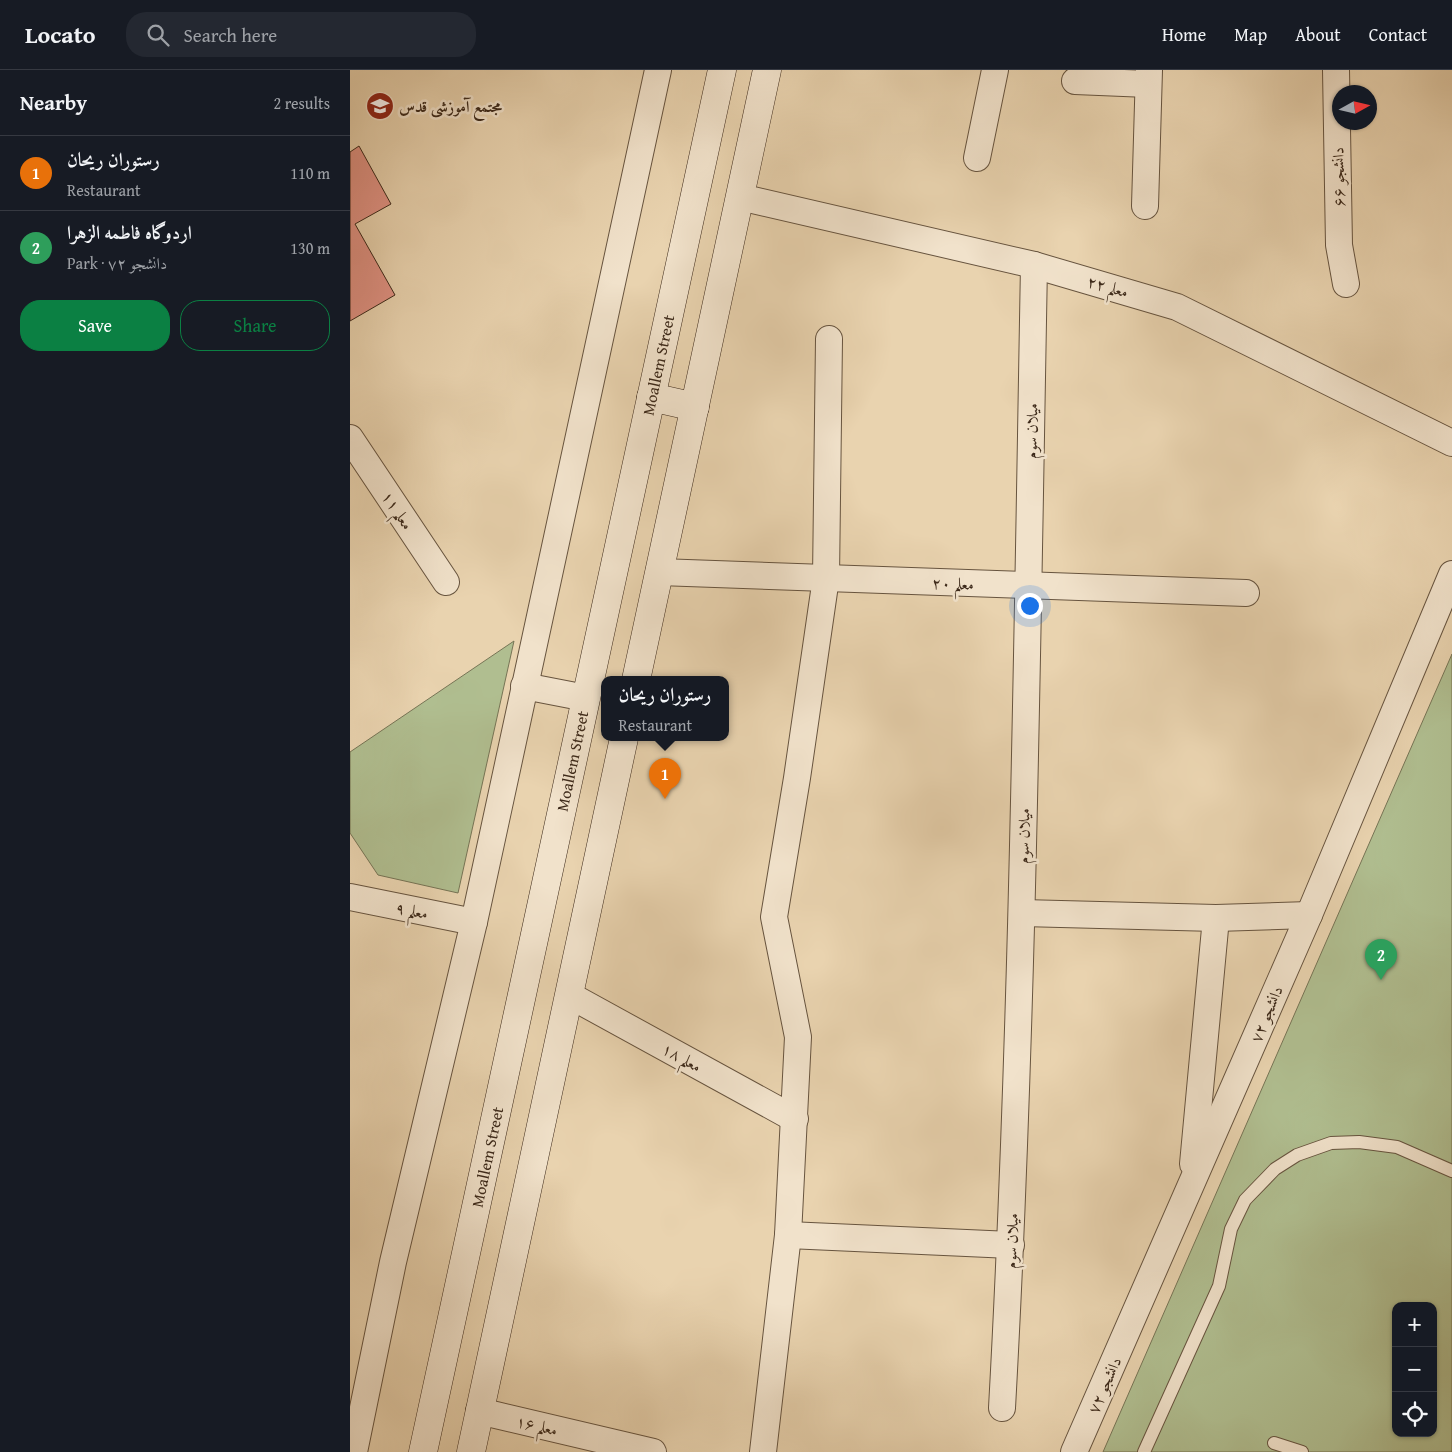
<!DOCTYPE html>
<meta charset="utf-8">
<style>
:root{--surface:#171b24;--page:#242831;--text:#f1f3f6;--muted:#9ea1a6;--line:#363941;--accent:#0b8043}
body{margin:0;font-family:"Gentium Book Plus",Amiri,serif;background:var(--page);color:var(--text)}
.controls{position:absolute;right:15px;bottom:15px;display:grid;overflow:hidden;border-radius:10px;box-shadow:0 1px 4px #0004}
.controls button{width:45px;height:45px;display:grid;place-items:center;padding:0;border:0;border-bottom:1px solid var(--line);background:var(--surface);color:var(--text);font:25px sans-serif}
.compass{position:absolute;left:982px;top:15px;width:45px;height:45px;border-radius:50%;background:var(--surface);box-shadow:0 1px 4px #0004;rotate:82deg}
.you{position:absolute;left:679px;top:535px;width:18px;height:18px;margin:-12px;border:4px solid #fff;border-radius:50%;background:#1a73e8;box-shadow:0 0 0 8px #1a73e833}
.badge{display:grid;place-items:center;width:32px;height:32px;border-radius:50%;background:var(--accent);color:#fff;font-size:16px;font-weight:700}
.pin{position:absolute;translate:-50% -41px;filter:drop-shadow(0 1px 2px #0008)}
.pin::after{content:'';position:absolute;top:26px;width:18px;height:15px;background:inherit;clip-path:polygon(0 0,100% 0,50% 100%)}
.popup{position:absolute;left:251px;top:606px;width:128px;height:65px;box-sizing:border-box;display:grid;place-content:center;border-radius:10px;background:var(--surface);filter:drop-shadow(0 1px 4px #0005);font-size:16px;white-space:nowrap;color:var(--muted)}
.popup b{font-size:19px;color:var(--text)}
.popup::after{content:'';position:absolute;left:50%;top:100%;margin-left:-10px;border:10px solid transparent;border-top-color:var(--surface)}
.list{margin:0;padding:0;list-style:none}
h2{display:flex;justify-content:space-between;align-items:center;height:65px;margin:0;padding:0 20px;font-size:21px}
h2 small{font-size:16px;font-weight:400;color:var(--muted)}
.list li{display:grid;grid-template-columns:32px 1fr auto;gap:15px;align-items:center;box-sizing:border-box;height:75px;padding:0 20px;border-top:1px solid var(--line)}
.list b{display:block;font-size:19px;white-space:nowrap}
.list p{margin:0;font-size:16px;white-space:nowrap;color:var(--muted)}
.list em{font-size:16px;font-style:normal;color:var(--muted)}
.actions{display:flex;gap:10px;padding:15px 20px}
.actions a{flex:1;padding:11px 0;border:1px solid var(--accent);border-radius:20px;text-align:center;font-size:18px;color:var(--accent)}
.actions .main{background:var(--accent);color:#fff}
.icon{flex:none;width:28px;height:28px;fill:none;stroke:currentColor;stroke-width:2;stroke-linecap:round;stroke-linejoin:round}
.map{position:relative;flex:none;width:1102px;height:1382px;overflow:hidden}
header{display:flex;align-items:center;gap:30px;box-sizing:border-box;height:70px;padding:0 25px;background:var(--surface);border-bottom:1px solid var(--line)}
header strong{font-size:24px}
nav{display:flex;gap:28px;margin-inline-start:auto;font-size:18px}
.search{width:350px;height:45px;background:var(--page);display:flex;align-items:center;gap:12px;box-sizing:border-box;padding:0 18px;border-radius:20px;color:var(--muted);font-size:19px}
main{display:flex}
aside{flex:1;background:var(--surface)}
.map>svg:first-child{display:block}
.green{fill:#b0be90;stroke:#767455;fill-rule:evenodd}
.building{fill:#e09284;stroke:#3c291a}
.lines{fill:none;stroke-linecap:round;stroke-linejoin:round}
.service-casing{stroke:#67543f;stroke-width:14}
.minor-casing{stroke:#67543f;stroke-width:28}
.secondary-casing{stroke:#3c291a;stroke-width:29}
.service{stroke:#f1e2cb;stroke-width:12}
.minor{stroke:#f1e2cb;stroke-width:26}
.secondary{stroke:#f1e2cb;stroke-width:28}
.labels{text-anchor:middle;stroke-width:5;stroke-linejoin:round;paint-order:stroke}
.poi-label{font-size:16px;font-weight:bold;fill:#3c291a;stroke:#f1e2cb;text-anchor:start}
.street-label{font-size:16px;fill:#3c291a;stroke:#f1e2cb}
</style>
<header>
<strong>Locato</strong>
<div class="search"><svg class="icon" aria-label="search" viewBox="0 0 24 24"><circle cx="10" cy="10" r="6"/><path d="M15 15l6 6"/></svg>Search here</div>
<nav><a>Home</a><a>Map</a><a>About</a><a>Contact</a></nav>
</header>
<main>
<aside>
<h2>Nearby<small>2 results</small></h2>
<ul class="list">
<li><span class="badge" style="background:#e8710a">1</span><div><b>رستوران ریحان</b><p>Restaurant</p></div><em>110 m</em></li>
<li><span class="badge" style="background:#2e9e5b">2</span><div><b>اردوگاه فاطمه الزهرا</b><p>Park · دانشجو ۷۲</p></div><em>130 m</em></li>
</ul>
<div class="actions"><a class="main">Save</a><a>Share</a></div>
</aside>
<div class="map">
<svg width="1102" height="1382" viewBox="0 0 1102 1382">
<rect width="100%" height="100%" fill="#e9d3af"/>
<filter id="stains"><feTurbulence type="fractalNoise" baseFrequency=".004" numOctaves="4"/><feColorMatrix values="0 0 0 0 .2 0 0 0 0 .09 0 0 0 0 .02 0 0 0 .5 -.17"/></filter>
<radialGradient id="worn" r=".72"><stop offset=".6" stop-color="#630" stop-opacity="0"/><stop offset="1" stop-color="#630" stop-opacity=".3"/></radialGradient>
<g class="green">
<polygon points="164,571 108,823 28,805 0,763 0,682"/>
<path d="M 1102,584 L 1102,1382 L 753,1382 ZM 1046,1236 L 1083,1236 L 1083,1363 L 1046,1363 Z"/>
</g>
<polygon class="building" points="9,76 41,134 5,154 45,225 0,251 0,82"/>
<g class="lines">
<g class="service-casing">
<g id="service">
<polyline points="924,1373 952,1382"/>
<polyline points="794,1382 869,1216 881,1159 895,1130 925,1099 947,1085 981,1073 1009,1072 1047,1077 1102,1101"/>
</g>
</g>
<g class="minor-casing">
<g id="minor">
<polyline points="986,0 989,175 996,214"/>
<polyline points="725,11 798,14"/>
<polyline points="627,88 645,0"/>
<polyline points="390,127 684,195 827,237 1102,373"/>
<polyline points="795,136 799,0"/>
<polyline points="0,368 96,512"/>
<polyline points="309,502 896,523"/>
<polyline points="174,616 236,628"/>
<polyline points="0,827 124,852"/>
<polyline points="672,843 866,848 959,845"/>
<polyline points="219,925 445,1049"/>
<polyline points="843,1094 866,848"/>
<polyline points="438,1165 661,1175"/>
<path d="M 652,1338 C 673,957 677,576 684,195"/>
<polyline points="129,1341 303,1382"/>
<polyline points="4,1382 43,1192 124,852 308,0"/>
<polyline points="413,1382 438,1165 448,967 424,847 447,708 476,508 479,269"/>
<polyline points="724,1382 959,845 1102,504"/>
</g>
</g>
<g class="secondary-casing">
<g id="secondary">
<polyline points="301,327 345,337"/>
<polyline points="286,610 417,0"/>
<polyline points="73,1382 372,0"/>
<polyline points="121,1382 274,668"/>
</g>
</g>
<use href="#service" class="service"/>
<use href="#minor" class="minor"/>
<use href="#secondary" class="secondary"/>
</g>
<defs>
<g id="school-disc" transform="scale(1.4375)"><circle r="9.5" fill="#8f2418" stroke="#f1e2cb"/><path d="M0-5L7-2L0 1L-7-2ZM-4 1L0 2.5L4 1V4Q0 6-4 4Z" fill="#fff"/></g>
</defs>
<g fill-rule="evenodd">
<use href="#school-disc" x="30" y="36"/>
</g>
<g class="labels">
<g class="poi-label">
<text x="49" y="42">مجتمع آموزشی قدس</text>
</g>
<g class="street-label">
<text transform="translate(988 107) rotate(-91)" y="6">دانشجو ۶۶</text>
<text transform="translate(758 216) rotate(16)" y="6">معلم ۲۲</text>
<text transform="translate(308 295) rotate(-78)" y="6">Moallem Street</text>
<text transform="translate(681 361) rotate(-89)" y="6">میلان سوم</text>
<text transform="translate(48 440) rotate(56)" y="6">معلم ۱۱</text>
<text transform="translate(603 513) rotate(2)" y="6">معلم ۲۰</text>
<text transform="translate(222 691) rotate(-78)" y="6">Moallem Street</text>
<text transform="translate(673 766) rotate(-89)" y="6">میلان سوم</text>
<text transform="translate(62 840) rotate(11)" y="6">معلم ۹</text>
<text transform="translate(916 944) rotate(-67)" y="6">دانشجو ۷۲</text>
<text transform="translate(332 987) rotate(29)" y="6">معلم ۱۸</text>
<text transform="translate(137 1087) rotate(-78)" y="6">Moallem Street</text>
<text transform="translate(661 1171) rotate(-88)" y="6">میلان سوم</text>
<text transform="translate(754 1315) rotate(-66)" y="6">دانشجو ۷۲</text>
<text transform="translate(187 1355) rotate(13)" y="6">معلم ۱۶</text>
</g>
</g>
<rect width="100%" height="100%" filter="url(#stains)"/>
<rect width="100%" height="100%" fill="url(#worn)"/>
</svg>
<div class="controls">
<button>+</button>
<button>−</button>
<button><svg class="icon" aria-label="locate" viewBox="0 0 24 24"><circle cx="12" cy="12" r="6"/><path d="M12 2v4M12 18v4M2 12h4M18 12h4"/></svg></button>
</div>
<svg class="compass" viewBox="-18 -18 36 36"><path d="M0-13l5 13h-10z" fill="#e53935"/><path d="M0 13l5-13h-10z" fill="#9ea1a6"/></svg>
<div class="you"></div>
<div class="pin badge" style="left:315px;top:729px;background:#e8710a">1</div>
<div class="popup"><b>رستوران ریحان</b>Restaurant</div>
<div class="pin badge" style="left:1031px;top:910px;background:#2e9e5b">2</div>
</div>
</main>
